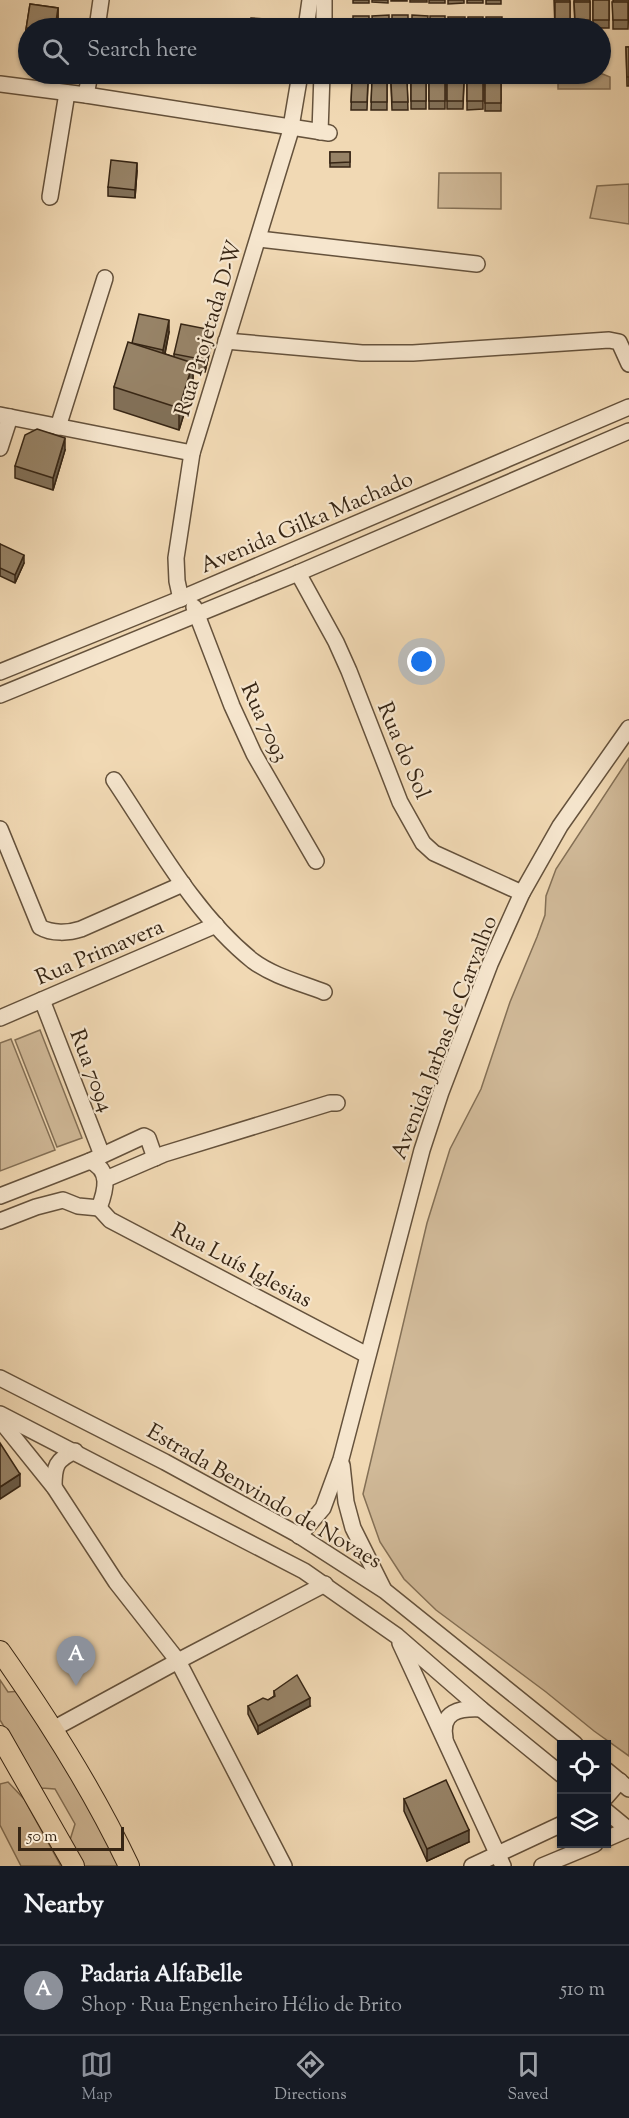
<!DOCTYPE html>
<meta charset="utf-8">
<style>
:root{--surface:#171b24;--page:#242831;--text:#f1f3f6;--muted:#9ea1a6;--line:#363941;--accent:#8c9099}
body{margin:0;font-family:"Sorts Mill Goudy",serif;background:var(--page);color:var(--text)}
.controls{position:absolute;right:18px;bottom:18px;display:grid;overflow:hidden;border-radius:0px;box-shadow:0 2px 4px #0004}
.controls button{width:54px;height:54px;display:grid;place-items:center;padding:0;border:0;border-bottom:2px solid var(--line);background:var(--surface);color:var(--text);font:30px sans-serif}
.scale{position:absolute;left:18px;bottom:15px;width:106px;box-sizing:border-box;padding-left:6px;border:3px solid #362514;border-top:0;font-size:16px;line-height:21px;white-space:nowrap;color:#362514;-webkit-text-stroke:4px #f6e6ce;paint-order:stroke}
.you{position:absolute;left:422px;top:662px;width:21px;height:21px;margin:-15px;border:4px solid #fff;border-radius:50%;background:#1a73e8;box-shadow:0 0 0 9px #1a73e833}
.badge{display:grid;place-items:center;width:39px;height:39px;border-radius:50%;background:var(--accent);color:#fff;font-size:20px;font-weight:700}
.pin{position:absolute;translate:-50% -50px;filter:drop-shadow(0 2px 3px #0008)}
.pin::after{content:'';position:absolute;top:32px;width:21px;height:18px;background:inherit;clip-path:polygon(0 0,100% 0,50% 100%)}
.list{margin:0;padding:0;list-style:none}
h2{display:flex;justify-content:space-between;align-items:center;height:78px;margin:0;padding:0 24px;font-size:26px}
h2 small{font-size:20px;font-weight:400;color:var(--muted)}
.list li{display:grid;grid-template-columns:39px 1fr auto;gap:18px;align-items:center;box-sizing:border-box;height:90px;padding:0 24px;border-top:2px solid var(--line)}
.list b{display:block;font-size:22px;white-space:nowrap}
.list p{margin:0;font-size:20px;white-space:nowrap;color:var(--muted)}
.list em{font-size:20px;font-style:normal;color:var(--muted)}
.icon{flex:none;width:33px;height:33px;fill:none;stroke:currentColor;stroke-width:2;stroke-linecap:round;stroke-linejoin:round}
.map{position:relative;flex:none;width:629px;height:1866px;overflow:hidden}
.search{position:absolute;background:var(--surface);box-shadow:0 2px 4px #0004;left:18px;right:18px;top:18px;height:66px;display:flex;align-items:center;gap:15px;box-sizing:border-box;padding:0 21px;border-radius:33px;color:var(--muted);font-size:22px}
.sheet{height:168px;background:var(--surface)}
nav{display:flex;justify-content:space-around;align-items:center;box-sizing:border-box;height:84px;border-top:2px solid var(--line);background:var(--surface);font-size:16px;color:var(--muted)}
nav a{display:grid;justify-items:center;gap:3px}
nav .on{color:var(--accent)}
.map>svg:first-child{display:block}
.green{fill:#d1ba99;stroke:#847056;stroke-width:1.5}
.water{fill:#b19c7e;stroke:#806c54;stroke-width:1.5}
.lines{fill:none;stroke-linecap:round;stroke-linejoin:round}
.minor-casing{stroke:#65523c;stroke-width:18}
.major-casing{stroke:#362514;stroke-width:22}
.minor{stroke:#f6e6ce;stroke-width:15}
.major{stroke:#f1d9b4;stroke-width:20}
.wall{fill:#827159;stroke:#362514;stroke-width:1.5}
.shaded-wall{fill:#6a5c48;stroke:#362514;stroke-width:1.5}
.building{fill:#978367;stroke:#362514;stroke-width:1.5}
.labels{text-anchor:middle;stroke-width:4.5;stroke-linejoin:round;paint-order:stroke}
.street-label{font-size:22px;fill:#362514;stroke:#f6e6ce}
</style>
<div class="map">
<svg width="629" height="1866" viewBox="0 0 629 1866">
<rect width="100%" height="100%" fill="#f1d9b4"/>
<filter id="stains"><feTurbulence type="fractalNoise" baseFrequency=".00333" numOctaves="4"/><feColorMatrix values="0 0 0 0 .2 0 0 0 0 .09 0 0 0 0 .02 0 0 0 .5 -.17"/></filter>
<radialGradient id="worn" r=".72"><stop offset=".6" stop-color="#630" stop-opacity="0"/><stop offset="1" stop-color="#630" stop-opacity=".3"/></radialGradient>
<g class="green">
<polygon points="439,173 501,173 501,209 438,208"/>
<polygon points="629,184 629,224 590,218 597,186"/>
<polygon points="629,758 629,1756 594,1731 546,1692 436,1610 404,1579 380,1542 363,1494 427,1223 450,1149 481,1089 510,1002 537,937 545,915 546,896 556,869"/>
<polygon points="40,1030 82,1138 57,1147 15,1040"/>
<polygon points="11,1039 55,1150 0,1171 0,1043"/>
<polygon points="0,1680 8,1692 22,1691 115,1850 118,1866 84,1866 70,1840 75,1824 55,1789 41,1788 0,1720"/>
<polygon points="8,1782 24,1799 61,1866 21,1866 0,1825 0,1784"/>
</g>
<polygon class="water" points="600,73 610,77 610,89 558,89 558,80 573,74"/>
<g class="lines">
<g class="minor-casing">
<g id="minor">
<polyline points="97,28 101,0"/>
<polyline points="306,28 310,0"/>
<polyline points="324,28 324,0"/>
<polyline points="0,84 86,95 329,133"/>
<polyline points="86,95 90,74"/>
<polyline points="320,132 322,74"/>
<polyline points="50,197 67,93"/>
<polyline points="259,239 477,264"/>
<polyline points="226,341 362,353 413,353 609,340 619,342 629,364"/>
<polyline points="0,415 192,453"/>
<polyline points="58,427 105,278"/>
<polyline points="0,448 10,417"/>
<polyline points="298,573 336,642 349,671 400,802 423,843 434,853 522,893"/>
<polyline points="181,599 177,581 176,558 192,453 290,133 300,74"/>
<polyline points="194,607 232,706 254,754 316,861"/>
<polyline points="0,672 175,601 629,407"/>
<polyline points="0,695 298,573 629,431"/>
<path d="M 114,780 C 155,841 195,915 253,961 C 273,976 301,983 324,992"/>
<path d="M 0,829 L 40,927 C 52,934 69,933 81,929 L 183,884"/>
<polyline points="42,1000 102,1155"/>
<polyline points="0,1018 216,925"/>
<path d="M 90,1161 C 111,1170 106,1190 99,1208"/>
<polyline points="106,1179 164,1154 330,1103 337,1103"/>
<polyline points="0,1196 90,1161 144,1136 148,1138 155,1158"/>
<polyline points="99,1208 110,1220 367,1355"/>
<polyline points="0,1221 36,1207 63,1200 78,1206 99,1208"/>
<polyline points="0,1378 165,1462 295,1533 385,1591 575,1744"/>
<polyline points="0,1414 304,1571 397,1636 481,1709 562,1775"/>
<polyline points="0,1420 54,1487 116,1582 178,1661 284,1866"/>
<polyline points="342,1465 346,1502 353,1528 383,1588"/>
<path d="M 54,1487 C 54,1466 56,1460 75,1451"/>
<polyline points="299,1536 323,1508 341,1459 422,1150 441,1092 490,964 522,893 560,826 629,728"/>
<polyline points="400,1643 503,1866"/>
<polyline points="53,1729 178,1661 325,1584"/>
<path d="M 445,1738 C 440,1711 460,1708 481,1709"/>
<polyline points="606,1770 629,1789"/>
<polyline points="606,1797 620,1781"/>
<polyline points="606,1811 629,1830"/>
<polyline points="606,1839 629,1829"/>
<polyline points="472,1866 562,1824"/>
<polyline points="542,1866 595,1844"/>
</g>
</g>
<g class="major-casing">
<g id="major">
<path d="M 0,1651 C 48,1719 93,1790 129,1866"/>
<polyline points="0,1736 74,1866"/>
</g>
</g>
<use href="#minor" class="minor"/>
<use href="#major" class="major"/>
</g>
<g class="wall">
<rect x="353" y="0" width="16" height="3"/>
<polygon points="372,0 388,0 388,3 372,2"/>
<rect x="391" y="0" width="16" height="1"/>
<rect x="410" y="0" width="17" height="2"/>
<rect x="429" y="0" width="16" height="3"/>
<polygon points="448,0 464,0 464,3 448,4"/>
<rect x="467" y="0" width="16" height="3"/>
<rect x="486" y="0" width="15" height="4"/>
<polygon points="554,0 570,0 570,28 555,28"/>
<polygon points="574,0 590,0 590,28 575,28"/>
<rect x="593" y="0" width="16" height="28"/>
<polygon points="613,0 629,0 628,29 613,29"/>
<polygon points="30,4 58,8 58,20 57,28 28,28 28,55 24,54 24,42"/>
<polygon points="626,47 629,47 629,86 627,86"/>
<polygon points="352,81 368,82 367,110 351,110"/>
<polygon points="372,81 387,81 387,110 371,110"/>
<polygon points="447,81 464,82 463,109 447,109"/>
<polygon points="407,82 408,110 392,110 391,83"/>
<rect x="411" y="82" width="15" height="27"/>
<rect x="429" y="82" width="16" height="27"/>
<polygon points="467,82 483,82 483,109 467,110"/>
<rect x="485" y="82" width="16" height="29"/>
<rect x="330" y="152" width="20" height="15"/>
<polygon points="137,171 135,198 108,196 108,187"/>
<polygon points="169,332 165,354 174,357 174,354 212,342 205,372 193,370 193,385 179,430 114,409 114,387 132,343"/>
<polygon points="65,450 53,490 15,478 15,466"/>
<polygon points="0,544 24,563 15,583 0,576"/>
<polygon points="274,1691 310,1706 258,1734 248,1714 248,1706 268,1700 274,1696"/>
<polygon points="404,1799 469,1842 427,1861 404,1811"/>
</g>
<g class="shaded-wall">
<polygon points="58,8 58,20 57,28 55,28"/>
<polygon points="137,163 137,171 135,198 135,190"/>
<polygon points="169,320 169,332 163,362 163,350"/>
<polygon points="212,330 212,342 205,372 205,360"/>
<polygon points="193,363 193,385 179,430 179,408"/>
<polygon points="65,438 65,450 53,490 53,478"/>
<polygon points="24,555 24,563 15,583 15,575"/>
<polygon points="20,1474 20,1486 0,1499 0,1487"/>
<polygon points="310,1698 310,1706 258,1734 258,1726"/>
<polygon points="469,1830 469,1842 427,1861 427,1849"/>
</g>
<g class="building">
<rect x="593" y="0" width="16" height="20"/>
<rect x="555" y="2" width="15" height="19"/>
<polygon points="574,2 590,2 590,20 575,20"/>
<polygon points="612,2 628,2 628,20 613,20"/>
<polygon points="30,4 58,8 55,28 28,28 28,43 24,42"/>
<polygon points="389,15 389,28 373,28 372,16"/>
<rect x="392" y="15" width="16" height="13"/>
<polygon points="412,15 428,16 427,28 412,28"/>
<rect x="353" y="16" width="16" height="12"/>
<rect x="430" y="16" width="15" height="12"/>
<rect x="448" y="17" width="17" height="11"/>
<polygon points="468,17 483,17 483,28 467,28"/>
<rect x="486" y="17" width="16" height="11"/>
<polygon points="251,18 281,20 280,28 251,28"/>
<polygon points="626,47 629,47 629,77 627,77"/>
<polygon points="352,81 368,82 367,102 351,102"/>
<polygon points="372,81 387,81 387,102 371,102"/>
<polygon points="447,81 464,82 463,101 447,101"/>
<polygon points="407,82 408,102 392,102 391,83"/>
<rect x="411" y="82" width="15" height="19"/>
<rect x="429" y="82" width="16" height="19"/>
<rect x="467" y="82" width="16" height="19"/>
<rect x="485" y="82" width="16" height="21"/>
<polygon points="330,152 350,152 350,162 330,163"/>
<polygon points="111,160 137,163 135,190 108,187"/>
<polygon points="139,314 169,320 163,350 132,343"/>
<polygon points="181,324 212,330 205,360 174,354"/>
<polygon points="128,342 193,363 179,408 114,387"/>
<polygon points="37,429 65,438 53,478 15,466 25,435"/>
<polygon points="0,544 24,555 15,575 0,568"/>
<polygon points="0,1443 20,1474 0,1487"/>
<polygon points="297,1675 310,1698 258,1726 248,1706 263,1698 268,1700 275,1696 274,1691"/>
<polygon points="446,1780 469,1830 427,1849 404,1799"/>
</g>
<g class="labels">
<g class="street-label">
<text transform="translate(207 328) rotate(-73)" y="8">Rua Projetada D-W</text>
<text transform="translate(306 521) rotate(-23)" y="8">Avenida Gilka Machado</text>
<text transform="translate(266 722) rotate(65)" y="8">Rua 7093</text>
<text transform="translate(405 750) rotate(67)" y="8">Rua do Sol</text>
<text transform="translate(99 951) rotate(-23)" y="8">Rua Primavera</text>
<text transform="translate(443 1037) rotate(-69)" y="8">Avenida Jarbas de Carvalho</text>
<text transform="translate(93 1070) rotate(69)" y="8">Rua 7094</text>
<text transform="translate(242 1264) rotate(28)" y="8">Rua Luís Iglesias</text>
<text transform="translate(265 1495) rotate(30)" y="8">Estrada Benvindo de Novaes</text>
</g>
</g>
<rect width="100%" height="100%" filter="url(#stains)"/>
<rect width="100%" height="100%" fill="url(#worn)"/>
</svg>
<div class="controls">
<button><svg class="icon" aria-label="locate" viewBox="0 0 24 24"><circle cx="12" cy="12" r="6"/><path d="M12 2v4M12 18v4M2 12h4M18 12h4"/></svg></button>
<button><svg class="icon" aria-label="layers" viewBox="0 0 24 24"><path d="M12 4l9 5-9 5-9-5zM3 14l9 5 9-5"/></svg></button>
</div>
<div class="scale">50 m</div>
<div class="you"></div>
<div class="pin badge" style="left:76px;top:1686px">A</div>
<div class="search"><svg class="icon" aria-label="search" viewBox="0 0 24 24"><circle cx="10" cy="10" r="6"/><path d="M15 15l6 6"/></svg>Search here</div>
</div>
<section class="sheet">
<h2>Nearby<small></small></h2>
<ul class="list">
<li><span class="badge">A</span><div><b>Padaria AlfaBelle</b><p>Shop · Rua Engenheiro Hélio de Brito</p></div><em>510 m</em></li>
</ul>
</section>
<nav>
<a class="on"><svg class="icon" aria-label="map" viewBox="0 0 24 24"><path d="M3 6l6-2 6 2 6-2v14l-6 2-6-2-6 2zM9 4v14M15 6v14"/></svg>Map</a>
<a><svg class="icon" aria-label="directions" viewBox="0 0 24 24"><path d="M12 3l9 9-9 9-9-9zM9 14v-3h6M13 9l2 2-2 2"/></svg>Directions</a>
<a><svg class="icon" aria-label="saved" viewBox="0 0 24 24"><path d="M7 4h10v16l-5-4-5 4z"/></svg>Saved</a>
</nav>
